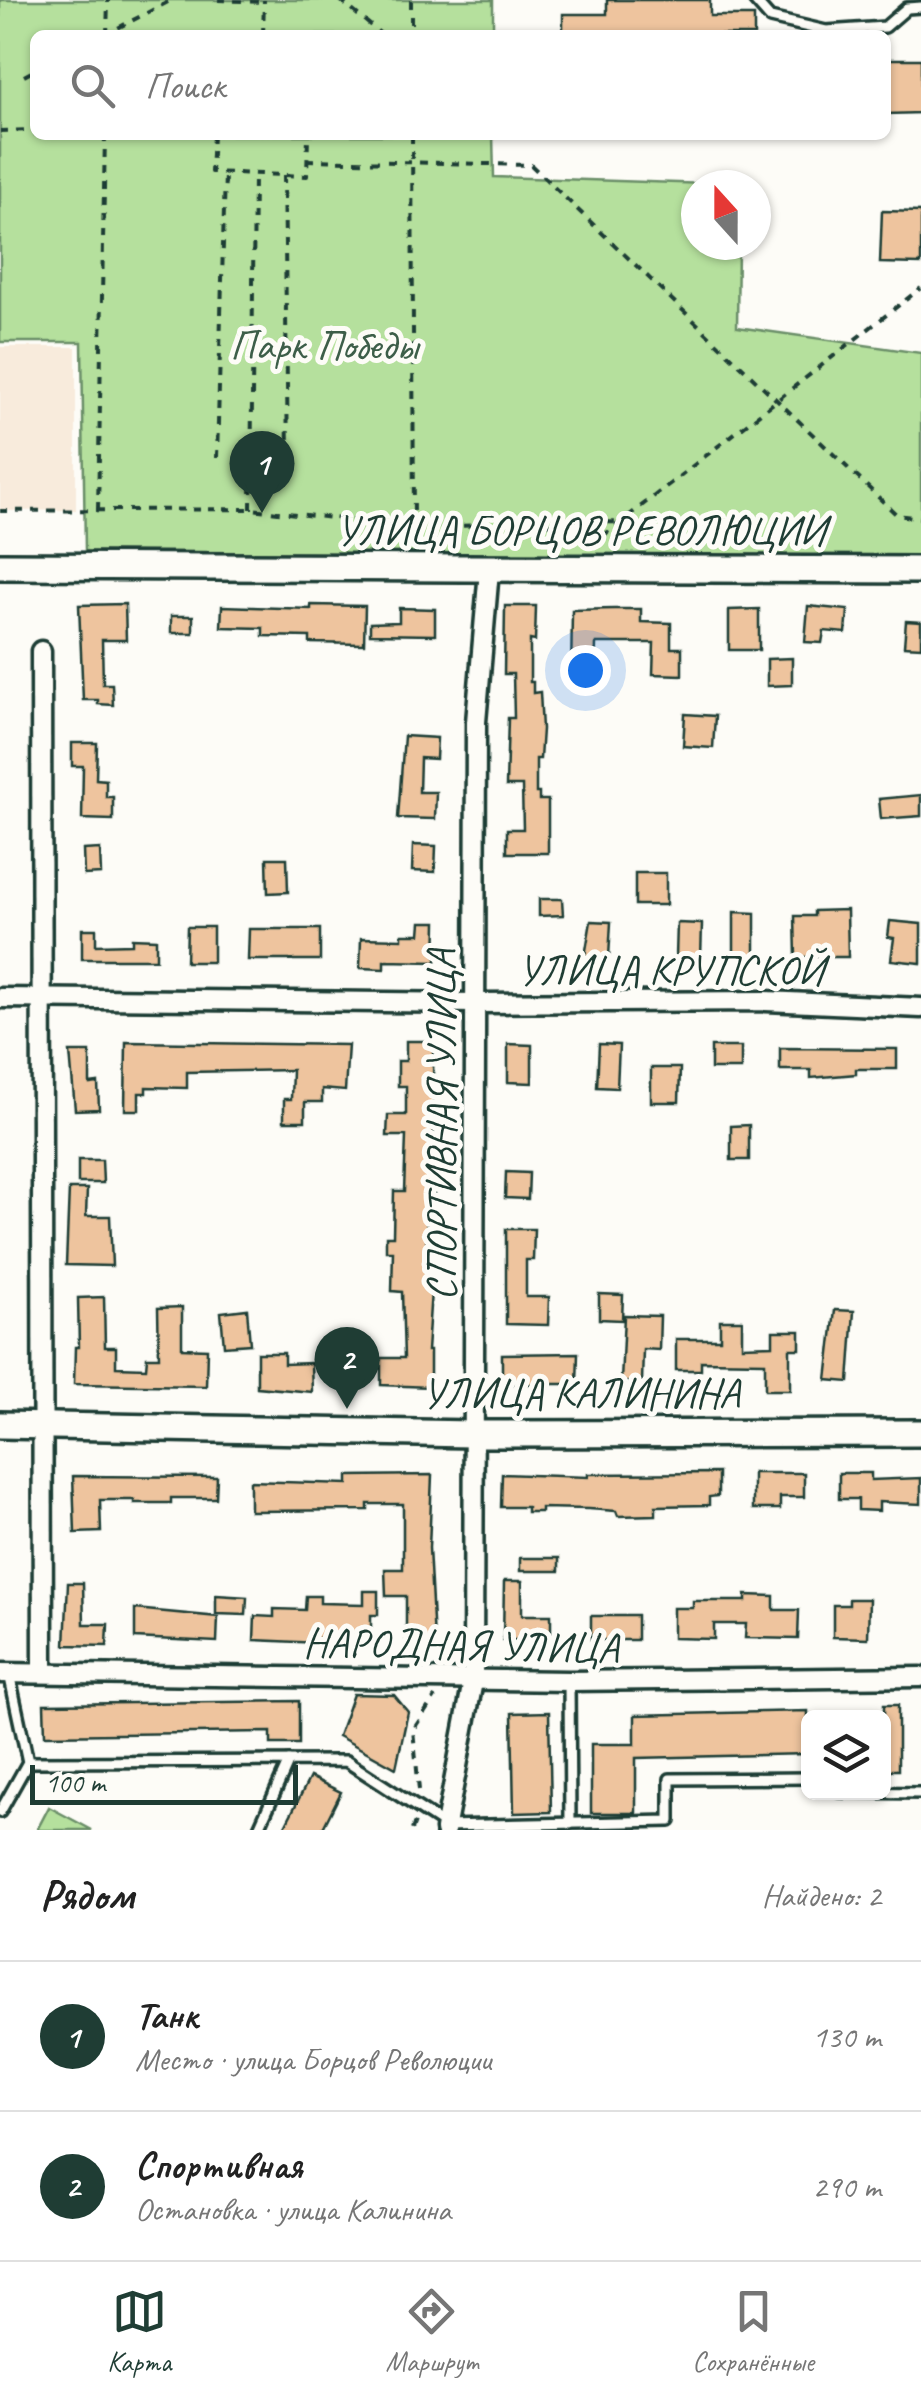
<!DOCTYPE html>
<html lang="ru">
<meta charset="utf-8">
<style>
:root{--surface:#fff;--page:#f2f2f2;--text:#222;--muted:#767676;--line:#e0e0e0;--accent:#1f3d34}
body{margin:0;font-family:Caveat,sans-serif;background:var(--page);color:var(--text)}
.controls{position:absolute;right:30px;bottom:30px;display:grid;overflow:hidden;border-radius:15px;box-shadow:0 2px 8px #0004}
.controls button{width:90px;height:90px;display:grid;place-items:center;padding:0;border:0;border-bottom:2px solid var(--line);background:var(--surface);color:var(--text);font:50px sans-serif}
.compass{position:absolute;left:681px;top:170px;width:90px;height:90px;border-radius:50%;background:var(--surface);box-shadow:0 2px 8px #0004;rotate:339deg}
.scale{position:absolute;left:30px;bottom:25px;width:268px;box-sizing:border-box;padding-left:10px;border:5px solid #1f3d34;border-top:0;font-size:28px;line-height:35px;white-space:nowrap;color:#1f3d34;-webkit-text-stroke:8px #fdfcf7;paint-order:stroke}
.you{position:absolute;left:585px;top:670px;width:35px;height:35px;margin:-25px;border:8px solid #fff;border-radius:50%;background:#1a73e8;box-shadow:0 0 0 15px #1a73e833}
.badge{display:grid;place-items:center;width:65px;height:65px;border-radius:50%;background:var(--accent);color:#fff;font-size:32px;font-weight:700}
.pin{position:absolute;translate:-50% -82px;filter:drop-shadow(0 2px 5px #0008)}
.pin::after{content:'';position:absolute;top:52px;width:35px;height:30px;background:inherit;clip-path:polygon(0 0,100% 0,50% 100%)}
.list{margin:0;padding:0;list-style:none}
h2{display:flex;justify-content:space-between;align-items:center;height:130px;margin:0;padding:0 40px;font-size:42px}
h2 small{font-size:32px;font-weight:400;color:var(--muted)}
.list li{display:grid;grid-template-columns:65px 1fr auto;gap:30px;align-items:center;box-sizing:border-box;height:150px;padding:0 40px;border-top:2px solid var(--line)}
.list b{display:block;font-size:38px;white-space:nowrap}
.list p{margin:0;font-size:32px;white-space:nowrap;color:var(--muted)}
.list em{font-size:32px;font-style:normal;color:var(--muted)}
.icon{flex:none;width:55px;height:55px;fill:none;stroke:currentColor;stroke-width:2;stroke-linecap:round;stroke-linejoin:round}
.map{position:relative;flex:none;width:921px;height:1830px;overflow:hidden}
.search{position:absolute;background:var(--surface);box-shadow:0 2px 8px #0004;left:30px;right:30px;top:30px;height:110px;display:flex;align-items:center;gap:25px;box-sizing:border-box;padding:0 35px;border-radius:15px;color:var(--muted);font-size:38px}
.sheet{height:430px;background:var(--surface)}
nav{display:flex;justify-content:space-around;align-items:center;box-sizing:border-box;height:140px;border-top:2px solid var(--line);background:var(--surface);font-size:28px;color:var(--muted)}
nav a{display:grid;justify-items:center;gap:5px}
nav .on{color:var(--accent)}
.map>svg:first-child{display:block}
.built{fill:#f8ebdc}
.green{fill:#b5e09d;stroke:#6a8e68;stroke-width:2.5}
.building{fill:#eec49e;stroke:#1f3d34;stroke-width:2.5}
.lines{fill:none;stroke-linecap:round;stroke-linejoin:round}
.lane-casing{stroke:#1f3d34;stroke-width:16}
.street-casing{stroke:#1f3d34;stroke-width:25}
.secondary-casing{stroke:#1f3d34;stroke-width:32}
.path{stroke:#1f3d34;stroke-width:4;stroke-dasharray:8 8;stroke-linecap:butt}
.lane{stroke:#fdfcf7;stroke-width:9}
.street{stroke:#fdfcf7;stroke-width:18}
.secondary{stroke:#fdfcf7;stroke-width:25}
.labels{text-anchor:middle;stroke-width:10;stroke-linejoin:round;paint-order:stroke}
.park-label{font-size:42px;fill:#3d5e49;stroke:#fdfcf7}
.street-label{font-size:42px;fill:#1f3d34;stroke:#fdfcf7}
</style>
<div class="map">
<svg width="921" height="1830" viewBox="0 0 921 1830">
<rect width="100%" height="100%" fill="#fdfcf7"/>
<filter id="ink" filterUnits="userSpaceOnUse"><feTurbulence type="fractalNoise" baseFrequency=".01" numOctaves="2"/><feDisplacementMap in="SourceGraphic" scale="20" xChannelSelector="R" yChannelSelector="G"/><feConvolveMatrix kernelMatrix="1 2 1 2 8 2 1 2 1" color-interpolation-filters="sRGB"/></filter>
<g filter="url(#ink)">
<polygon class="built" points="0,347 76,347 76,510 0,511"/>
<g class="green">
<polygon points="0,0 493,0 493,35 35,35 35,135 493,135 494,177 738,185 696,185 696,245 738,245 737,327 921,353 921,558 85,551 82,342 0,342"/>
<polygon points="49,1807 92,1830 37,1830"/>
</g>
<g class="building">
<polygon points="607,0 710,0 710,16 754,16 754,35 563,35 563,14 607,14"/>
<polygon points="886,59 921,59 921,113 886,114"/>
<polygon points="882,211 921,212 921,264 880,263"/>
<polygon points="125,604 126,640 102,640 103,684 112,684 113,705 98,704 98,700 83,700 79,605"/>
<polygon points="311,605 365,606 364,644 310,643 310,637 263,636 263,628 221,627 222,606 311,609"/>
<polygon points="505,606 536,606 535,641 530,640 530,682 533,682 533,693 540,692 542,729 540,759 536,759 536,793 539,793 539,800 548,800 548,853 507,853 507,829 523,829 522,786 506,786 508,718 514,718 513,674 504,674"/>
<polygon points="808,606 848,610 846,633 824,631 822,643 805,642"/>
<polygon points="399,608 435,609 435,635 370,634 370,623 399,622"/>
<polygon points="614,609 641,609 641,622 671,623 671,648 682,648 682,675 653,674 654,643 596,643 595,681 571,680 572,610"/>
<polygon points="759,609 759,650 729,650 729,610"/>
<rect x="171" y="616" width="22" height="17"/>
<polygon points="906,621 921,622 921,647 904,646"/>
<polygon points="792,658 792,685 767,686 767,659"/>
<polygon points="685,714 715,716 713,748 683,746"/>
<polygon points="404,736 437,738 436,759 420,758 419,792 436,792 435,819 398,818"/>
<polygon points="72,743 97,743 96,779 106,780 106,797 113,797 113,820 82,819 83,766 72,766"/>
<polygon points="921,795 921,816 881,819 879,799"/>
<polygon points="413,845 436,846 435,872 412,871"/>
<polygon points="100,849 101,874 84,875 83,850"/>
<polygon points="267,858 287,858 288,892 268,893"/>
<rect x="635" y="873" width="31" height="32"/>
<polygon points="539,899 562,899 563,915 539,916"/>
<polygon points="847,910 848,957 796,957 795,916 814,916 814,911"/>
<polygon points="734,912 755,913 755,956 734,956"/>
<polygon points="591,921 611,922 609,957 585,956"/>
<polygon points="890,921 921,924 921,963 891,960 894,938 888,937"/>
<polygon points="421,922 437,922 436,962 384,961 384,969 360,968 361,938 402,939 402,934 420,934"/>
<polygon points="677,923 702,924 701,958 676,957"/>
<polygon points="187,927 213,927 213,962 186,962"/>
<polygon points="82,929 96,929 96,945 132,944 132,938 156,939 156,959 82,959"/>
<polygon points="249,929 320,929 320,960 248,960"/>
<polygon points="406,1041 433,1041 434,1210 427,1210 426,1276 432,1276 427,1351 430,1351 430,1387 381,1385 381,1358 404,1358 402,1292 392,1291 393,1251 386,1251 386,1236 393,1236 394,1191 404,1191 406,1136 387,1136 388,1115 406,1115 406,1086 398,1086 398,1061 406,1061"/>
<polygon points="126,1042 348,1045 345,1091 322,1089 322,1102 305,1102 305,1121 284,1121 284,1099 291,1099 292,1070 187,1072 187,1088 146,1087 146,1093 139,1093 139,1110 125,1110"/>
<polygon points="508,1044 532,1045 532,1083 508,1082"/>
<polygon points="599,1044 619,1045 617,1088 597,1087"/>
<rect x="711" y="1047" width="30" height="22"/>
<polygon points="780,1048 897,1049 897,1069 856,1069 856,1074 811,1078 811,1070 780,1070"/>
<polygon points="70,1052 90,1052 90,1084 98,1083 99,1109 75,1110"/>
<polygon points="651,1068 680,1068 679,1102 651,1102"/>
<polygon points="749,1125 749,1160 731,1160 731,1126"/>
<polygon points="78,1160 102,1160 103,1183 78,1183"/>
<polygon points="506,1172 529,1173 528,1199 505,1198"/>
<polygon points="69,1189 87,1189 86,1216 110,1216 112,1266 66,1265"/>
<polygon points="506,1229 534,1229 533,1260 526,1260 526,1297 549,1297 548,1325 506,1324"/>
<polygon points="599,1294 623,1295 622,1320 599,1319"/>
<polygon points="104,1297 105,1347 116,1347 116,1367 146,1368 147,1357 159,1357 158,1308 182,1307 182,1348 207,1349 206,1386 74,1384 75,1347 79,1347 78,1298"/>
<polygon points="247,1309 250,1344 224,1346 221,1312"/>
<polygon points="835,1310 854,1311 849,1382 827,1380"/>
<polygon points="624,1315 660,1316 659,1350 643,1349 642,1383 621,1382"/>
<polygon points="720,1320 742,1320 742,1346 773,1345 773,1331 800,1331 800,1349 790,1349 790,1390 765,1390 765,1362 701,1361 701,1370 676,1370 676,1339 720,1339"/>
<polygon points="257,1353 284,1353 284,1364 311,1363 312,1392 257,1387"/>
<polygon points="578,1353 577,1384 502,1384 502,1354"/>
<polygon points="718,1473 718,1496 709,1497 709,1505 656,1506 656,1515 618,1516 616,1511 589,1509 541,1508 541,1512 527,1512 527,1507 501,1507 502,1474 588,1477 588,1474"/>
<polygon points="753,1473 804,1473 804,1497 780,1497 780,1509 753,1509"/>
<polygon points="839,1473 871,1473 871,1480 921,1478 921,1504 879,1502 879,1511 858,1510 858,1499 839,1499"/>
<polygon points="432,1475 429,1548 434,1640 406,1641 406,1596 386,1596 385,1569 403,1569 403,1504 368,1504 368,1510 250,1511 250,1481 348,1484 348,1476"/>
<polygon points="73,1476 217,1477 216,1498 171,1498 171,1503 134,1503 134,1500 100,1500 101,1532 75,1533"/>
<rect x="520" y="1558" width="39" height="13"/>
<polygon points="504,1581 522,1581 522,1615 551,1615 551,1640 503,1640"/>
<polygon points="68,1583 83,1583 84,1624 108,1624 107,1646 65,1645"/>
<polygon points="364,1591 378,1591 378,1615 371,1615 371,1639 319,1638 319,1643 254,1640 255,1616 274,1617 274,1609 305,1610 306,1596 320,1596 320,1603 364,1604"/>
<polygon points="216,1595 247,1597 246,1615 216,1614"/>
<polygon points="746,1595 774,1596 774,1610 799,1610 798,1639 745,1638 746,1624 714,1624 714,1639 673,1638 673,1608 693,1608 693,1601 746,1601"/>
<polygon points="849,1599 869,1599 868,1638 833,1637 833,1605 849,1605"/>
<polygon points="135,1609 218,1617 217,1642 135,1638"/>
<rect x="591" y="1616" width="46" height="24"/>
<polygon points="353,1694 394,1695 408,1712 396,1768 338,1736"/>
<polygon points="299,1701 299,1744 271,1744 271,1732 45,1735 44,1704"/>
<rect x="884" y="1705" width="14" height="65"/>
<polygon points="808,1711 808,1754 636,1758 636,1813 591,1813 591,1744 635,1744 635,1715"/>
<polygon points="549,1712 551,1812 514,1813 512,1713"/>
<polygon points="310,1777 341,1792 322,1830 283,1830"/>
</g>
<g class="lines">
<g class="lane-casing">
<g id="lane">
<polyline points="754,0 770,18 826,31 885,27 907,8 921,7"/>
<polyline points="569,1681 570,1824"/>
<polyline points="28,1762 346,1761 446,1826 670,1821 670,1779 808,1778"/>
<polyline points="840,1792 921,1793"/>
<polyline points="0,1812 28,1762 9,1673"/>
<polyline points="258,1830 289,1761"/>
</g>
</g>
<g class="street-casing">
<g id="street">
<polyline points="41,651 43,1673"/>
<polyline points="0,998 477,1003 766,1001 921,1008"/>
<polyline points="0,1673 569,1681 921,1677"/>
<polyline points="445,1830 473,1681 476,722 489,570"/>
</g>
</g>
<g class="secondary-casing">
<g id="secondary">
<polyline points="0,566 921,570"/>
<polyline points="0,1425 472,1434 921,1433"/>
</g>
</g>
<g class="path">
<polyline points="218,0 264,2"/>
<polyline points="340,0 382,35"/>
<polyline points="411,0 411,35"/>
<polyline points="104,35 172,0"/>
<polyline points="107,35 108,0"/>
<polyline points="263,35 264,0"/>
<polyline points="24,76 35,70"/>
<polyline points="0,131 35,130"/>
<polyline points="213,135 211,172 307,176 308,135"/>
<polyline points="412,135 414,525"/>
<polyline points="307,160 531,165 897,515 921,518"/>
<polyline points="284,175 288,454"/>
<polyline points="217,458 225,173"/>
<polyline points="251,509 254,174"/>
<polyline points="98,510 105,135"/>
<polyline points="0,511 251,509 414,527 621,522"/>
<polyline points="590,546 921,288"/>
<polyline points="419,1790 413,1730 435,1697"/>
<polyline points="412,1830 416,1819"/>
</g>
<use href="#lane" class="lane"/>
<use href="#street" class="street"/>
<use href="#secondary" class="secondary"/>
</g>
</g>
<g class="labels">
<g class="park-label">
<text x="324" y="359">Парк Победы</text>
</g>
<g class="street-label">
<text x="581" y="544">УЛИЦА БОРЦОВ РЕВОЛЮЦИИ</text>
<text x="671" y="984">УЛИЦА КРУПСКОЙ</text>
<text transform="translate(440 1125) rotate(-90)" y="15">СПОРТИВНАЯ УЛИЦА</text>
<text x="581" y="1407">УЛИЦА КАЛИНИНА</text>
<text transform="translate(461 1644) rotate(1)" y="15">НАРОДНАЯ УЛИЦА</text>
</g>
</g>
</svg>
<div class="controls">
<button><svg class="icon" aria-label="layers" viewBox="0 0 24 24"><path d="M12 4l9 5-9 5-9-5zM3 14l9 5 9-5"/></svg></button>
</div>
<svg class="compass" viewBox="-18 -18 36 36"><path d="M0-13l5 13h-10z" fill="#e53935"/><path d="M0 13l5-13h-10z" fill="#767676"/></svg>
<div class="scale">100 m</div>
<div class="you"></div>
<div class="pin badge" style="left:262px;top:513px">1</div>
<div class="pin badge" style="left:347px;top:1409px">2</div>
<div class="search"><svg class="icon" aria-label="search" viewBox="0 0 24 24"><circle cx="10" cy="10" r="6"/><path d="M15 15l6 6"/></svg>Поиск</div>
</div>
<section class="sheet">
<h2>Рядом<small>Найдено: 2</small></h2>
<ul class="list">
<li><span class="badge">1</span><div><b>Танк</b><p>Место · улица Борцов Революции</p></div><em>130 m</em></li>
<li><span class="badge">2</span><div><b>Спортивная</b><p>Остановка · улица Калинина</p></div><em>290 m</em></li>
</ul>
</section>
<nav>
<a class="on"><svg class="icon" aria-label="map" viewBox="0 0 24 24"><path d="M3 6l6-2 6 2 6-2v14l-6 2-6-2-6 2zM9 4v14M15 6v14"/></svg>Карта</a>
<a><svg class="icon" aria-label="directions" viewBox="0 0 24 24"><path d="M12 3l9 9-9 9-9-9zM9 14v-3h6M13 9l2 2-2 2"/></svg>Маршрут</a>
<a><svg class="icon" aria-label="saved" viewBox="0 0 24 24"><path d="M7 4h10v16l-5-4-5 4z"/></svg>Сохранённые</a>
</nav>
